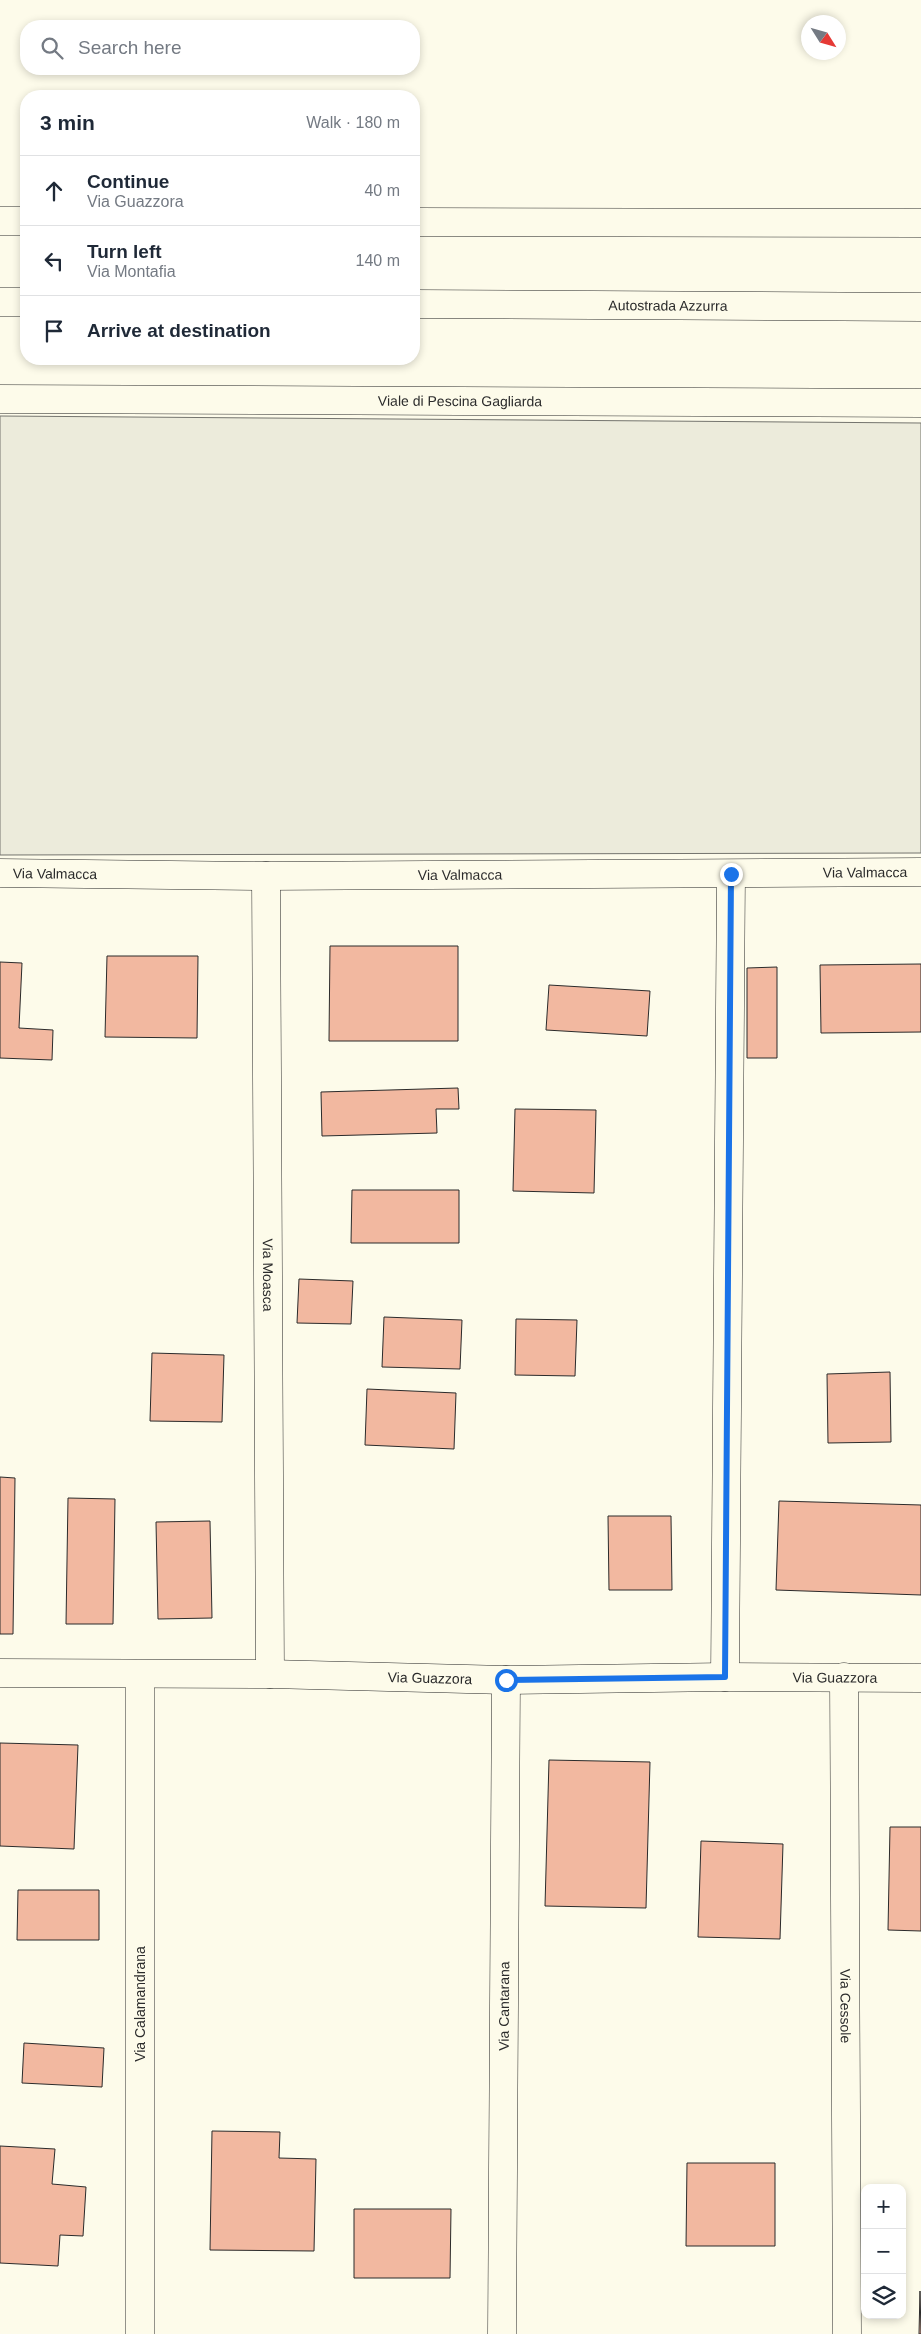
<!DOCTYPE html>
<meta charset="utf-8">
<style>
:root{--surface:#fff;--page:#f2f2f3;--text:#1f2937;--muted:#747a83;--line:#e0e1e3}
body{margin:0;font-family:Arial,sans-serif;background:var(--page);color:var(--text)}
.controls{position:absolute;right:15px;bottom:15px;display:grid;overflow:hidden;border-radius:10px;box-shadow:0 2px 8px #0003}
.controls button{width:45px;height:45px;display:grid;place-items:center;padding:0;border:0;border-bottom:1px solid var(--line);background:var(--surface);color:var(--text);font:25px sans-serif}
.compass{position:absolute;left:801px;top:15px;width:45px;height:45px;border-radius:50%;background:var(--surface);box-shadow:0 2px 8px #0003;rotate:127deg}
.stop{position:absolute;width:15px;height:15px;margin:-11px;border:4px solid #1a73e8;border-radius:50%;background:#fff}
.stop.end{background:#1a73e8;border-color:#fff;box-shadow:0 1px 5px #0008}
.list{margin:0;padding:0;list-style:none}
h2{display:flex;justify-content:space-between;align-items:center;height:65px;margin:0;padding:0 20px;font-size:21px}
h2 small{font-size:16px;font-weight:400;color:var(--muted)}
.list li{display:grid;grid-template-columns:32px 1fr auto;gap:15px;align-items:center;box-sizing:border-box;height:70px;padding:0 20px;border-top:1px solid var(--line)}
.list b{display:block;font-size:19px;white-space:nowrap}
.list p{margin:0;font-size:16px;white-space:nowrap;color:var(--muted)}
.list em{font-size:16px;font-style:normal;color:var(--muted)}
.icon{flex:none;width:28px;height:28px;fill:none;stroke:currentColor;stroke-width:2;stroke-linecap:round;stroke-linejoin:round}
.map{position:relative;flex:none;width:921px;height:2334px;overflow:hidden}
.search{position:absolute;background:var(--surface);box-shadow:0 2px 8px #0003;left:20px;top:20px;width:400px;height:55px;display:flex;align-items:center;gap:12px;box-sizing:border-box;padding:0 18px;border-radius:20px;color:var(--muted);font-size:19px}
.panel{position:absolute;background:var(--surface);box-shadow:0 2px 8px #0003;left:20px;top:90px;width:400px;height:275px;border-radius:20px}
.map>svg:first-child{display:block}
.grass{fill:#ecebdb;stroke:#74746e}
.building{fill:#f2b8a0;stroke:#2b2b2b}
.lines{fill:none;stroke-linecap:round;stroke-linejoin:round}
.minor-casing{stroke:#2b2b2b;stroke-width:29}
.highway-casing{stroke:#2b2b2b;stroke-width:29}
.minor{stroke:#fdfbea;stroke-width:28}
.highway{stroke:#fdfbea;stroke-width:28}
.route{stroke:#1a73e8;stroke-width:6}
.labels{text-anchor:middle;stroke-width:4;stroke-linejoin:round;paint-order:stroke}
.street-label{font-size:14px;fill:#2b2b2b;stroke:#fdfbea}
</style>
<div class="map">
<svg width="921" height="2334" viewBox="0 0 921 2334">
<rect width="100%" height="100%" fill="#fdfbea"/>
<polygon class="grass" points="0,416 921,423 921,853 0,855"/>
<g class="building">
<polygon points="330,946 458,946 458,1041 329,1041"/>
<polygon points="107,956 198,956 197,1038 105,1037"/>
<polygon points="0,962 22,963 19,1028 53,1030 52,1060 0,1058"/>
<polygon points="921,964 921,1032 821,1033 820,965"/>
<polygon points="777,967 777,1058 747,1058 747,968"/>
<polygon points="549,985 650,991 647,1036 546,1030"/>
<polygon points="458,1088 459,1109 436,1109 437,1133 322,1136 321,1092"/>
<polygon points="515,1109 596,1110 594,1193 513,1191"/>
<polygon points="352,1190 459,1190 459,1243 351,1243"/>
<polygon points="299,1279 353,1281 351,1324 297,1323"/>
<polygon points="384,1317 462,1320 460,1369 382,1367"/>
<polygon points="516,1319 577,1320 575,1376 515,1375"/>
<polygon points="152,1353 224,1355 222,1422 150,1421"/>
<polygon points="890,1372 891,1442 828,1443 827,1374"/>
<polygon points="367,1389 456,1393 454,1449 365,1445"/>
<polygon points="0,1477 15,1478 13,1634 0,1634"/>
<polygon points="68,1498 115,1499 113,1624 66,1624"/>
<polygon points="779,1501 921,1505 921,1595 776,1590"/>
<polygon points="608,1516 671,1516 672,1590 609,1590"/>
<polygon points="210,1521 212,1618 158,1619 156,1522"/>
<polygon points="0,1743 78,1745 74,1849 0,1846"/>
<polygon points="549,1760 650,1762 646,1908 545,1906"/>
<polygon points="890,1827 921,1827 921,1931 888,1930"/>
<polygon points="701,1841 783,1844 780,1939 698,1937"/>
<polygon points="18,1890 99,1890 99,1940 17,1940"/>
<polygon points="24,2043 104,2048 102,2087 22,2083"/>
<polygon points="212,2131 280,2132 279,2158 316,2159 314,2251 210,2250"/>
<polygon points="0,2146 55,2149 52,2184 86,2187 83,2236 60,2235 58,2266 0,2263"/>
<polygon points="687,2163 775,2163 775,2246 686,2246"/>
<polygon points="354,2209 451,2209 450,2278 354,2278"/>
<polygon points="920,2291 921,2334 919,2334"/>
</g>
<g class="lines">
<g class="minor-casing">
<g id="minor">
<path id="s1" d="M 0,399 L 921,403"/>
<path id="s2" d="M 0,873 L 266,876 L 921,872"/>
<path id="s3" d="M 266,876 L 270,1674"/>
<path id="s4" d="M 0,1673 L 270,1674 L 506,1680 L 725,1677 L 921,1678"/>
<polyline points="140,1675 140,2334"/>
<polyline points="725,1677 731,874"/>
<path id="s5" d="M 844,1677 L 847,2334"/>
<path id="s6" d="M 502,2334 L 506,1680"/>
</g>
</g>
<g class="highway-casing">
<g id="highway">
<polyline points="0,221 26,221"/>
<polyline points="414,222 921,223"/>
<polyline points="0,302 26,302"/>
<path id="s7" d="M 414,304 L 921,307"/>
</g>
</g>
<use href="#minor" class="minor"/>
<use href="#highway" class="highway"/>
</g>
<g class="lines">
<polyline class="route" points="506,1680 725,1677 731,874"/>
</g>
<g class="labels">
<g class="street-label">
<text dy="5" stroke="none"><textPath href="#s7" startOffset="254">Autostrada Azzurra</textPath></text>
<text dy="5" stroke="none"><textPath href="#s1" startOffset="460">Viale di Pescina Gagliarda</textPath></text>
<text dy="5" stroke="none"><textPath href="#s2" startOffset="865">Via Valmacca</textPath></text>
<text dy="5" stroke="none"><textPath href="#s2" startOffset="55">Via Valmacca</textPath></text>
<text dy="5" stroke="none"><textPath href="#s2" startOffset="460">Via Valmacca</textPath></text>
<text dy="5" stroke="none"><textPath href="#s3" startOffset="399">Via Moasca</textPath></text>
<text dy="5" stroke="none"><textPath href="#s4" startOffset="835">Via Guazzora</textPath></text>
<text dy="5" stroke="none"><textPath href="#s4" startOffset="430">Via Guazzora</textPath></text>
<text transform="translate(140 2004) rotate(-90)" y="5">Via Calamandrana</text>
<text dy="5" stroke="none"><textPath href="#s5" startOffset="329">Via Cessole</textPath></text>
<text dy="5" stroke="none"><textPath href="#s6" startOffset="328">Via Cantarana</textPath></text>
</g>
</g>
</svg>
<div class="controls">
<button>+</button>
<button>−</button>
<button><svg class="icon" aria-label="layers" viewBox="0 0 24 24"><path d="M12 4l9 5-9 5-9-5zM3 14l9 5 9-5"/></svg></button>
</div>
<svg class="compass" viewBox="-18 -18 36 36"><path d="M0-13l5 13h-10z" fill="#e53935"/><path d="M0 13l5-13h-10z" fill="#747a83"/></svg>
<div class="stop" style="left:506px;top:1680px"></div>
<div class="stop end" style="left:731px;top:874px"></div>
<div class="search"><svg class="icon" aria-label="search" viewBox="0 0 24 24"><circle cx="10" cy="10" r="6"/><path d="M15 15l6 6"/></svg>Search here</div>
<section class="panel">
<h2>3 min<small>Walk · 180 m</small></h2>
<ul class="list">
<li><svg class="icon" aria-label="ahead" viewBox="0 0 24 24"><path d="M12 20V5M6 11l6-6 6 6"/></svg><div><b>Continue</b><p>Via Guazzora</p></div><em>40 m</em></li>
<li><svg class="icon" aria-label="left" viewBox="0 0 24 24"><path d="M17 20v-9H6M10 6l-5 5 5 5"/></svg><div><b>Turn left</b><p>Via Montafia</p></div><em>140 m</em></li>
<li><svg class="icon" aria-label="arrive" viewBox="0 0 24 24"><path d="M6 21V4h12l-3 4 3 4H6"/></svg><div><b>Arrive at destination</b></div></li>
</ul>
</section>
</div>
